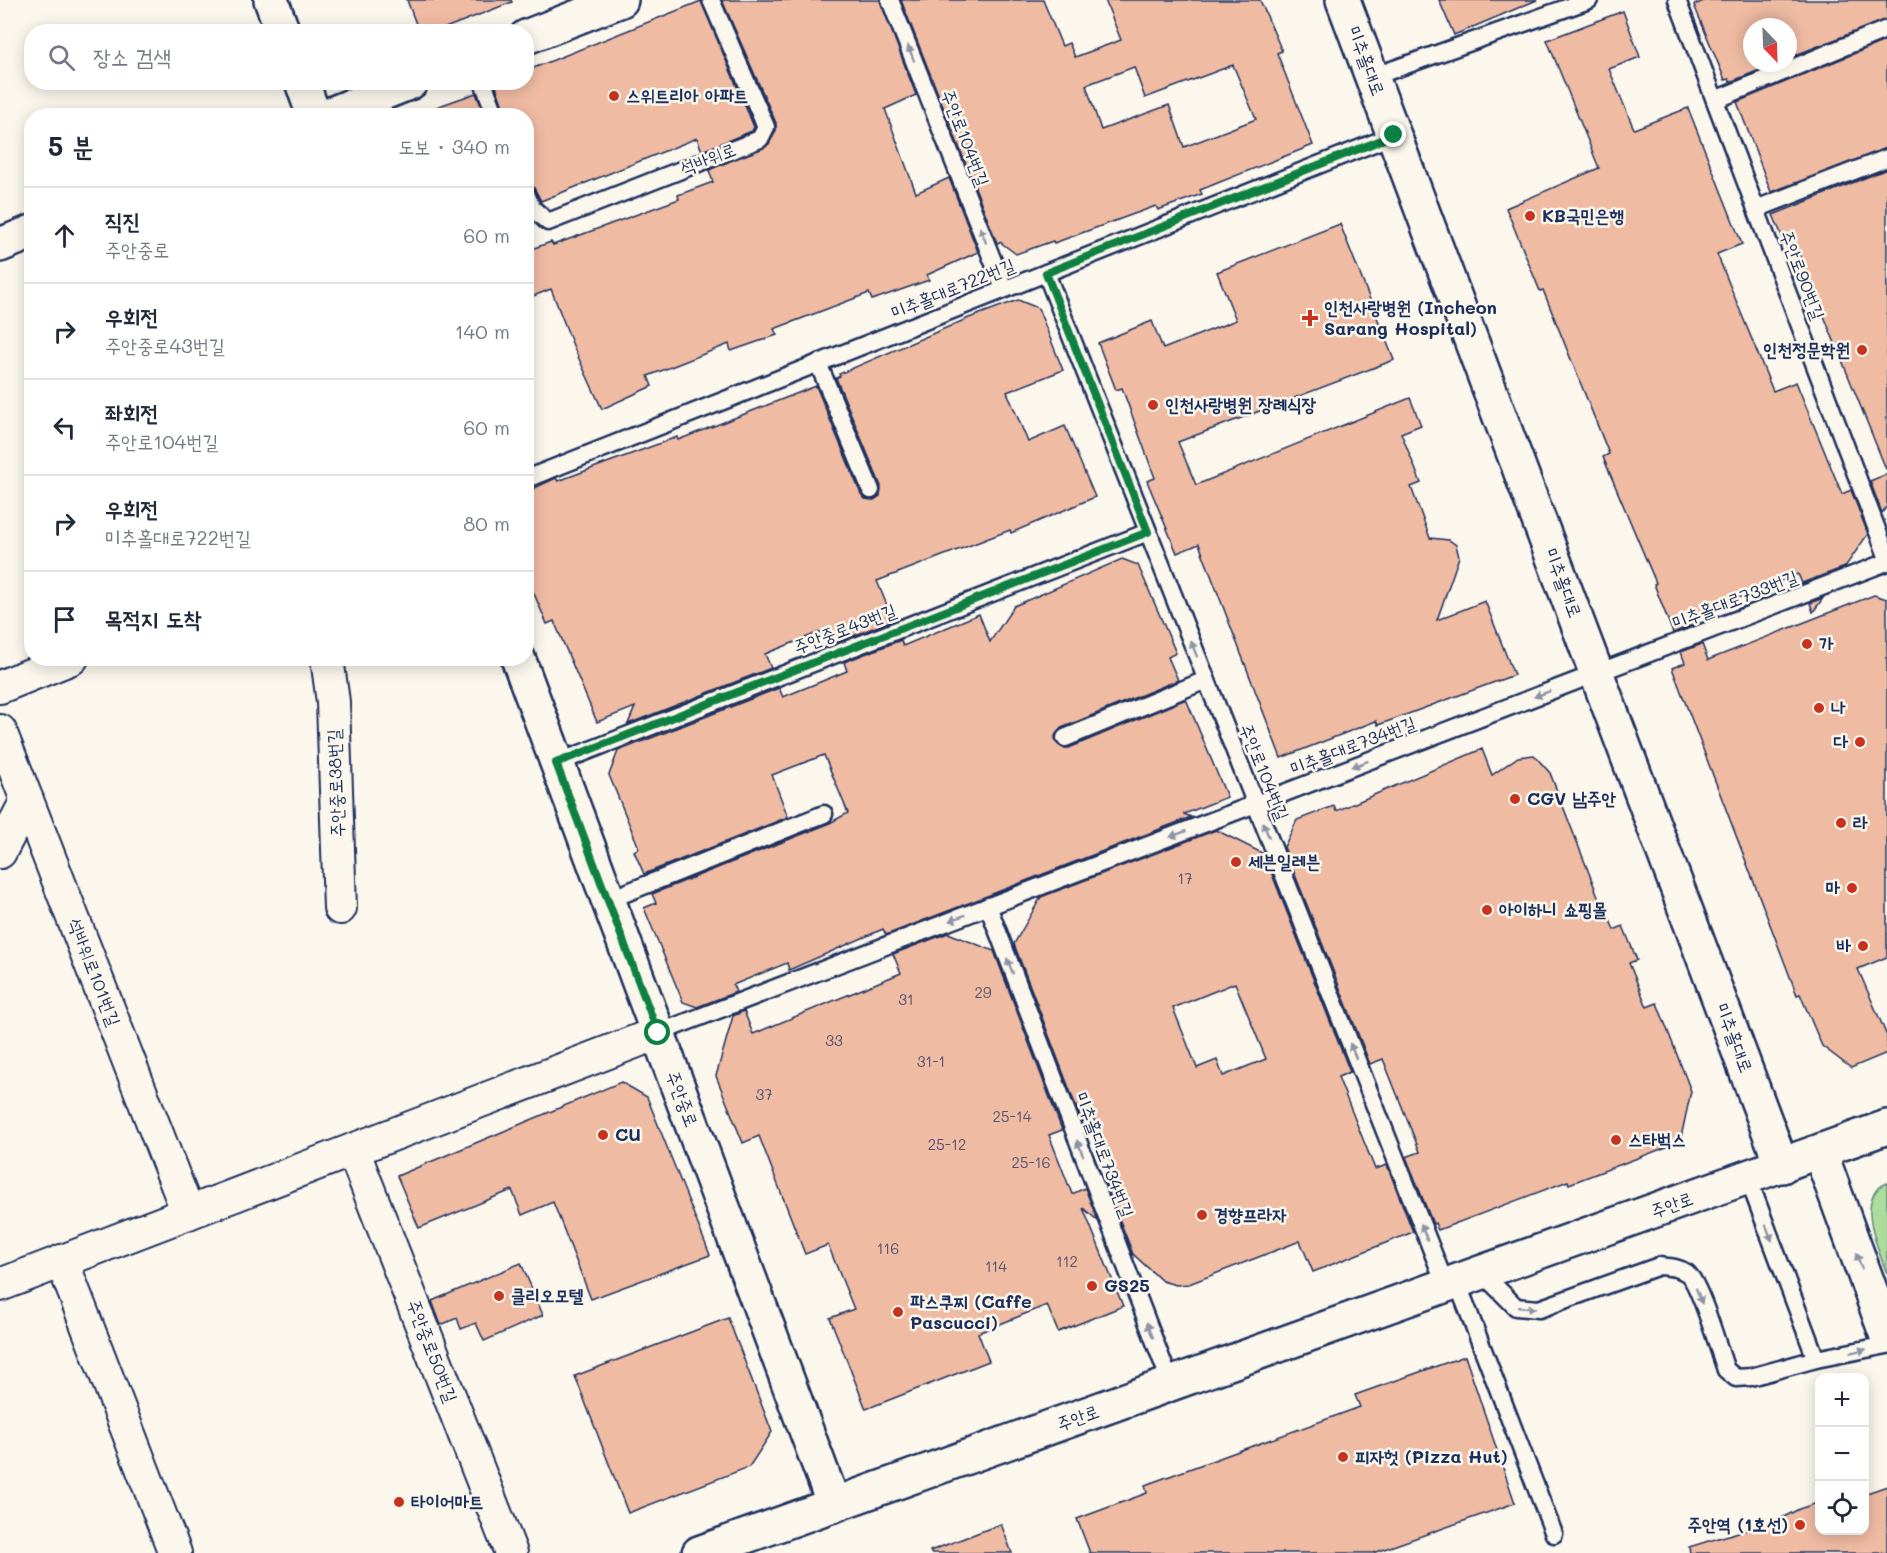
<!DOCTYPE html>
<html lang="ko">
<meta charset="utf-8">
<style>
:root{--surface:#fff;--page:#f6f6f7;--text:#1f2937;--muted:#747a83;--line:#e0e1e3}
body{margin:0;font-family:Mali,"Poor Story",sans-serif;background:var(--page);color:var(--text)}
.controls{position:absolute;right:18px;bottom:18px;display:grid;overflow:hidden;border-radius:12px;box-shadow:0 3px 15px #0003}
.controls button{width:54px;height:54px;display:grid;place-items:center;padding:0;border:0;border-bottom:2px solid var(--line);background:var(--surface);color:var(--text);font:30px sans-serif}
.compass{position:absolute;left:1743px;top:18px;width:54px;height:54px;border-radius:50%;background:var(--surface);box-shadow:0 3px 15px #0003;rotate:157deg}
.stop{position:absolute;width:18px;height:18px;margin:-14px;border:4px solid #0b8043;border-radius:50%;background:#fff}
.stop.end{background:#0b8043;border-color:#fff;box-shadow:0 2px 6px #0008}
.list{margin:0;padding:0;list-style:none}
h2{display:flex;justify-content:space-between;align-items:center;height:78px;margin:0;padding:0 24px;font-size:26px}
h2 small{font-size:20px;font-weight:400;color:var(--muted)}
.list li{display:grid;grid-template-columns:39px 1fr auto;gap:18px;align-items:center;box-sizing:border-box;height:96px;padding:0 24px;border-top:2px solid var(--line)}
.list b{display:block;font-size:22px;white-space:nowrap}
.list p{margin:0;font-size:20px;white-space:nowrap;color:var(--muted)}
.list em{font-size:20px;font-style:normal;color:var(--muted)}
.icon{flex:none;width:33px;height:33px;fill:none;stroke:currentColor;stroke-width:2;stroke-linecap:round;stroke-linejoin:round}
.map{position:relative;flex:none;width:1887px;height:1553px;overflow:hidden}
.search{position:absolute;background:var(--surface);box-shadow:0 3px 15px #0003;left:24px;top:24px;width:510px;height:66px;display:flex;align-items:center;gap:15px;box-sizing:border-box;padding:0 21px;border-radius:24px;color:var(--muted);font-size:22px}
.panel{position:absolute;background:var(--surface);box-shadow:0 3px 15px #0003;left:24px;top:108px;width:510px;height:558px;border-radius:24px}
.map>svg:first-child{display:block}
.green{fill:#addc9c;stroke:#64867d;stroke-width:1.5}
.building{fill:#f0bba3;stroke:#1b2f5e;stroke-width:1.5;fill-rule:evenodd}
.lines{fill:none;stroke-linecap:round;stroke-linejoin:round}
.lane-casing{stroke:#1b2f5e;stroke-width:21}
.street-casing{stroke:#1b2f5e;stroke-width:36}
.secondary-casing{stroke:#1b2f5e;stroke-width:38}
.lane{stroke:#fbf7ec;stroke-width:16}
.street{stroke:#fbf7ec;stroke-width:32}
.secondary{stroke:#fbf7ec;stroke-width:33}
.oneway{fill:#8b93a5}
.route{stroke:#0b8043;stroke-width:8}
.poi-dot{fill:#c8321e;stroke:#fbf7ec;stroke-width:2}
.labels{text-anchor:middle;stroke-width:5;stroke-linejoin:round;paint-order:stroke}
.number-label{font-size:15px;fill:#50526f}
.street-label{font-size:18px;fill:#1b2f5e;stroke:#fbf7ec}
.poi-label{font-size:18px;font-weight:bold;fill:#1b2f5e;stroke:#fbf7ec;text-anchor:start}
</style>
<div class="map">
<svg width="1887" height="1553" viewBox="0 0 1887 1553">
<rect width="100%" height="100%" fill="#fbf7ec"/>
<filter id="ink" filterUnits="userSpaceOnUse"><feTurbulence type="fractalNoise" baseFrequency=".0167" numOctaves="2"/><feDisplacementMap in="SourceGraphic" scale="12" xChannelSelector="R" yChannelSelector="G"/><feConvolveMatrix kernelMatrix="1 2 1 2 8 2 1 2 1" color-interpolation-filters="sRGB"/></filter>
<g filter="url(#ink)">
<path class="green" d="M 1887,1183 L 1887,1274 C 1879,1251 1853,1196 1887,1183 Z"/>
<g class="building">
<polygon points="407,0 511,0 512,2 435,32 419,32"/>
<polygon points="722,0 880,0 916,95 885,109 916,193 949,178 978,252 927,275 929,280 872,300 869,293 774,329 777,335 731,351 729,344 648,376 652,386 602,409 574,348 551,289 526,299 526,251 551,242 553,245 679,199 678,195 713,182 709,170 769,144 776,131 776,123"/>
<path d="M 901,0 L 1043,0 L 1062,46 L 1069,43 L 1075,57 L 1121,40 L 1105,0 L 1260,0 L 1282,51 L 1277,53 L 1313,145 L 1200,190 L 1202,194 L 1158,210 L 1156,206 L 1054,243 L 1053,241 L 1016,254 L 1000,242 L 997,243 ZM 1233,65 L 1256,119 L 1184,147 L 1169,105 L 1101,130 L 1086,85 L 1134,67 L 1145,98 Z"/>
<polygon points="1439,0 1537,0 1454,35"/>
<polygon points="1706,0 1887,0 1887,19 1788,58 1788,27 1752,27 1752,63 1777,63 1730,82 1729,79 1725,80 1694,5"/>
<polygon points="701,1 754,127 752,131 702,151 697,138 541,201 533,186 526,184 526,116 506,116 496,86 505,82 526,82 526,71"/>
<polygon points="1623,11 1640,57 1609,69 1634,129 1688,108 1742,244 1717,254 1773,391 1796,382 1842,494 1851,490 1868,534 1845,567 1802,583 1798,574 1692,616 1695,624 1673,633 1654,584 1656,583 1603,457 1609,454 1543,290 1540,291 1506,208 1599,168 1547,40"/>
<polygon points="1887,40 1887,148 1771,192 1737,102"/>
<polygon points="476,93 485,116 422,116 422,112"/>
<polygon points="1887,169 1887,469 1886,469 1796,247 1788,250 1773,215"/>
<polygon points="1340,224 1394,360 1178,442 1196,485 1410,398 1421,425 1401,433 1421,483 1411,487 1430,538 1449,540 1456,545 1459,557 1437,620 1485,601 1514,675 1378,725 1376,721 1281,758 1199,544 1177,553 1147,481 1155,478 1122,388 1116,390 1098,343 1152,321 1163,349 1236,320 1217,272"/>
<polygon points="1018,300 1038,308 1063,370 1007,392 1028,442 1065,426 1095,497 1011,533 1010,530 877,581 893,620 836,643 830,628 765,654 771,668 628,724 635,707 597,722 554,621 547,624 526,575 526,492 556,478 558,481 677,437 678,440 816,386 861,494 865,499 874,500 880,496 881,486 836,378 840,376 839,374 969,318"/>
<polygon points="1887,474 1887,506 1882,513 1870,481"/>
<polygon points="1122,559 1138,565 1176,653 1168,657 1178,680 1061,728 1055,736 1056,742 1063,748 1069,748 1186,699 1227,797 1184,814 1191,817 886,935 883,929 789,970 787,963 733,985 736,992 697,1007 683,1002 644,908 656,903 652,894 828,824 848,813 824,755 772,775 788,817 644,874 634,851 639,848 609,775 618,751 779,688 783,697 847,671 844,662 901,640 903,646 979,614 990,642 1014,606"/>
<polygon points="1874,595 1887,599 1887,957 1858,969 1887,1036 1887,1053 1851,1068 1822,1046 1800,994 1797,995 1672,668 1685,663 1681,652 1702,644 1708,660"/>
<polygon points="1823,598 1813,612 1810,603"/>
<polygon points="1482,749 1492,775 1518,757 1534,755 1550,773 1603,909 1605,908 1614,930 1623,926 1637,960 1629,963 1647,1007 1657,1003 1691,1091 1680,1142 1569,1184 1568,1181 1438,1230 1435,1223 1433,1224 1406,1157 1420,1152 1383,1059 1370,1064 1284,847 1297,820 1334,806 1336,811"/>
<path d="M 1216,830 L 1264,854 L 1350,1072 L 1338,1077 L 1375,1169 L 1387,1165 L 1413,1232 L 1313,1272 L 1300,1241 L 1189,1284 L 1176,1285 L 1162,1281 L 1133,1254 L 1104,1180 L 1116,1176 L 1093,1117 L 1082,1122 L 1014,944 L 1041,897 ZM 1235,983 L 1266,1059 L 1223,1076 L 1217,1060 L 1197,1068 L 1173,1008 Z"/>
<polygon points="948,933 994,951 1062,1130 1049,1135 1072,1194 1085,1188 1098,1221 1083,1208 1123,1306 1058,1332 1047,1305 978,1333 989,1361 866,1409 830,1318 854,1309 828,1245 805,1254 759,1136 743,1143 716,1076 733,1016 744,1011 753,1034 901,973 893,954"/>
<polygon points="621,1082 647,1097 710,1255 591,1299 553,1202 522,1215 512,1190 419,1228 397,1176"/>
<polygon points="521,1263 543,1315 484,1341 476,1323 461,1329 457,1318 441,1325 432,1301"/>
<polygon points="728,1318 772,1432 749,1467 628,1513 575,1376"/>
<polygon points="1465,1356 1515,1503 1373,1553 1090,1553 1077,1519 1147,1493 1145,1485 1360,1407 1355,1395"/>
<polygon points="1887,1486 1887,1553 1690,1553 1689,1547 1778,1520 1799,1509 1820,1502 1820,1530 1864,1530 1864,1494"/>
<polygon points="1001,1524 1012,1553 931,1553 930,1551"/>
</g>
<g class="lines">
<g class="lane-casing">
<g id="lane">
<polyline points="890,0 1004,289"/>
<polyline points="1677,0 1887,556"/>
<polyline points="1372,77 1589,0"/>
<polyline points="483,82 496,116"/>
<polyline points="1715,100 1887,29"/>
<polyline points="526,194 532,208 548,222 760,139 766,127 711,0"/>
<polyline points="1756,209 1887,158"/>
<polyline points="1046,273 1446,1286"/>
<polyline points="818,363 871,490"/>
<polyline points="526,479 1394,135"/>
<polyline points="1065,738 1206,680"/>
<polyline points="557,763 1148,532"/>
<polyline points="608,900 824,814"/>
<polyline points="988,906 1171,1384"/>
<polyline points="658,1033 1887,562"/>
<polyline points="1748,1178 1816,1359"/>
<path d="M 1483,1274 L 1516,1307 L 1539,1309 L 1659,1266 C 1669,1267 1678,1267 1687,1273 C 1700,1283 1719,1351 1726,1370 L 1736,1378 L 1751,1377 L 1816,1359 L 1887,1345"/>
<polyline points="1457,1282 1554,1534"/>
</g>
</g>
<g class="street-casing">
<g id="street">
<polyline points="327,658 333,702 340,908"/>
<polyline points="0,687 72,658"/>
<polyline points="0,731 188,1213"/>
<polyline points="0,852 27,800"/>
<polyline points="353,1150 511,1553"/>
<polyline points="62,1261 175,1553"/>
<polyline points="0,1285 658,1033"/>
</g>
</g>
<g class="secondary-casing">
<g id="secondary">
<polyline points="271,0 283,32"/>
<polyline points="1343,0 1782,1166"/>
<polyline points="526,37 621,0"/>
<polyline points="302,82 314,116"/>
<polyline points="326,116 411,82"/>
<polyline points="0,245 32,232"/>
<polyline points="518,658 834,1505"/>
<polyline points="1820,1152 1887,1336"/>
<polyline points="699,1553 1887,1127"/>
</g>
</g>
<use href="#lane" class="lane"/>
<use href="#street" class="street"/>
<use href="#secondary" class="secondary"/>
</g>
<defs><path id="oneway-solid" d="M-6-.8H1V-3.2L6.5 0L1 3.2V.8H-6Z" transform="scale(1.5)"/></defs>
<g class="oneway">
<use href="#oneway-solid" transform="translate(911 53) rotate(-111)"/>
<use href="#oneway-solid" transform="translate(983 235) rotate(-111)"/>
<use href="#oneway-solid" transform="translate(1194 649) rotate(-111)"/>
<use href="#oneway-solid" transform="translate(1542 694) rotate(159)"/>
<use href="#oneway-solid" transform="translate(1360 764) rotate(159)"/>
<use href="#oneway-solid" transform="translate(1266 830) rotate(-112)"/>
<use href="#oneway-solid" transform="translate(1178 834) rotate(159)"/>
<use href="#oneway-solid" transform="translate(957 918) rotate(159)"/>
<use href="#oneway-solid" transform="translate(1010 966) rotate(-111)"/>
<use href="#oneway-solid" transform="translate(1353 1051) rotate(-112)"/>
<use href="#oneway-solid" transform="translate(1080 1148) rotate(-111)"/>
<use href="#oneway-solid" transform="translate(1424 1232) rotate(-112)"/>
<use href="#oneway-solid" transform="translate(1769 1233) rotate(69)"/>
<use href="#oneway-solid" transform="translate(1859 1261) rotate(-110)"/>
<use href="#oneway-solid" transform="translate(1699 1296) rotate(69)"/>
<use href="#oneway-solid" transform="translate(1527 1308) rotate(5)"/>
<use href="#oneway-solid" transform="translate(1150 1330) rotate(-111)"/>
<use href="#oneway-solid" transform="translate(1858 1351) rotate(-12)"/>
</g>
</g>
<g class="lines" filter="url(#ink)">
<polyline class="route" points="658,1033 556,763 1148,532 1046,273 1394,135"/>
</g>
<g class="poi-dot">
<circle cx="614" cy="96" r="6"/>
<circle cx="1530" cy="216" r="6"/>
<path d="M1307 309h6v6h6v6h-6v6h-6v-6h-6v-6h6z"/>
<circle cx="1862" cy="350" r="6"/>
<circle cx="1153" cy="405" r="6"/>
<circle cx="1807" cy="644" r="6"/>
<circle cx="1819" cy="708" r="6"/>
<circle cx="1860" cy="742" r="6"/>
<circle cx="1515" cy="799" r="6"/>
<circle cx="1841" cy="823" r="6"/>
<circle cx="1236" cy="862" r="6"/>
<circle cx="1852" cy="888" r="6"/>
<circle cx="1487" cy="910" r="6"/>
<circle cx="1863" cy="946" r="6"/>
<circle cx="603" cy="1135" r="6"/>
<circle cx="1616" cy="1140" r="6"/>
<circle cx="1202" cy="1215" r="6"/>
<circle cx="1092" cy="1286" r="6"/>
<circle cx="499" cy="1296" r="6"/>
<circle cx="898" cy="1312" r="6"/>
<circle cx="1343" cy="1457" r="6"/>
<circle cx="399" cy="1502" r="6"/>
<circle cx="1800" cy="1525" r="6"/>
</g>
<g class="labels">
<g class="number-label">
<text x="1185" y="884">17</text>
<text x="983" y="998">29</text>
<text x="906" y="1005">31</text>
<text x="834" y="1046">33</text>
<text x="931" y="1067">31-1</text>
<text x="764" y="1100">37</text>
<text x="1012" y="1122">25-14</text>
<text x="947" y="1150">25-12</text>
<text x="1031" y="1168">25-16</text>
<text x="888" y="1254">116</text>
<text x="1067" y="1267">112</text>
<text x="996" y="1272">114</text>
</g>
<g class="street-label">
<text transform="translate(1366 61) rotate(69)" y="6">미추홀대로</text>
<text transform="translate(965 138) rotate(69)" y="6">주안로104번길</text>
<text transform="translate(708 159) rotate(-21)" y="6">석바위로</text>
<text transform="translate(1802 275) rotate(69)" y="6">주안로90번길</text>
<text transform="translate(953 289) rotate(-22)" y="6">미추홀대로722번길</text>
<text transform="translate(1563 583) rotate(69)" y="6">미추홀대로</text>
<text transform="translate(1735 600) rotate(-21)" y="6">미추홀대로733번길</text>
<text transform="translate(845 629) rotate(-21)" y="6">주안중로43번길</text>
<text transform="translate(1353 746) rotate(-21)" y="6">미추홀대로734번길</text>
<text transform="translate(1264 772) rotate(68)" y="6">주안로104번길</text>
<text transform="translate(336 783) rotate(-92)" y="6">주안중로38번길</text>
<text transform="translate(94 972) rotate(69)" y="6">석바위로101번길</text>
<text transform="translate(1734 1038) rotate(69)" y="6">미추홀대로</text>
<text transform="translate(682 1099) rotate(69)" y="6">주안중로</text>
<text transform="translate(1104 1155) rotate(69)" y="6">미추홀대로734번길</text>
<text transform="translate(1672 1205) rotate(-20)" y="6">주안로</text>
<text transform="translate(432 1351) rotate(69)" y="6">주안중로50번길</text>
<text transform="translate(1078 1418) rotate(-20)" y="6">주안로</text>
</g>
<g class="poi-label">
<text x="626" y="102">스위트리아 아파트</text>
<text x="1542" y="222">KB국민은행</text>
<text x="1324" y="314">인천사랑병원 (Incheon<tspan x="1324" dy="21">Sarang Hospital)</tspan></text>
<text x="1850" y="356" text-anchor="end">인천정문학원</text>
<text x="1165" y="411">인천사랑병원 장례식장</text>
<text x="1819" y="650">가</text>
<text x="1831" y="714">나</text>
<text x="1848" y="748" text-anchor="end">다</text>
<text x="1527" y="805">CGV 남주안</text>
<text x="1853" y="829">라</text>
<text x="1248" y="868">세븐일레븐</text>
<text x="1840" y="894" text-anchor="end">마</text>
<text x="1499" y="916">아이하니 쇼핑몰</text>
<text x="1851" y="952" text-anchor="end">바</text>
<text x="615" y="1141">CU</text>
<text x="1628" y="1146">스타벅스</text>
<text x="1214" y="1221">경향프라자</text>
<text x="1104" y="1292">GS25</text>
<text x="511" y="1302">클리오모텔</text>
<text x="910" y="1308">파스쿠찌 (Caffe<tspan x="910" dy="21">Pascucci)</tspan></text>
<text x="1355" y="1463">피자헛 (Pizza Hut)</text>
<text x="411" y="1508">타이어마트</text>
<text x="1788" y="1531" text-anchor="end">주안역 (1호선)</text>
</g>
</g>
</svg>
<div class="controls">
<button>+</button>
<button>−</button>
<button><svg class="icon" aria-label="locate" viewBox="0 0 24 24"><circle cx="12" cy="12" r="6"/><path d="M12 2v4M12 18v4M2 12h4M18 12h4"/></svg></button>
</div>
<svg class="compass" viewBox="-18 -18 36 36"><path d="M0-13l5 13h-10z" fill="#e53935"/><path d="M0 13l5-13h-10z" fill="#747a83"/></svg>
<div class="stop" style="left:658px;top:1033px"></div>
<div class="stop end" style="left:1394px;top:135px"></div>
<div class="search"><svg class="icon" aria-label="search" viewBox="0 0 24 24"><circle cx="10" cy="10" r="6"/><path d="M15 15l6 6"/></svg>장소 검색</div>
<section class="panel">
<h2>5 분<small>도보 · 340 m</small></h2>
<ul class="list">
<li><svg class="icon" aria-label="ahead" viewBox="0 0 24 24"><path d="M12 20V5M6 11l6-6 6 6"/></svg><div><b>직진</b><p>주안중로</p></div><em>60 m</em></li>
<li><svg class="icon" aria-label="right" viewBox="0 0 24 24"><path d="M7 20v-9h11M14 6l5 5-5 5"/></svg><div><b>우회전</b><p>주안중로43번길</p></div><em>140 m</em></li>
<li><svg class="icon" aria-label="left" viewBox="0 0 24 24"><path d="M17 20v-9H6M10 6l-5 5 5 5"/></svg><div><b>좌회전</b><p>주안로104번길</p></div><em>60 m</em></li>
<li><svg class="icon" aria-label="right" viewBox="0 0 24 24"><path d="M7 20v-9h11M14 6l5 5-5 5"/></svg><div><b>우회전</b><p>미추홀대로722번길</p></div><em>80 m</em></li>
<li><svg class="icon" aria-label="arrive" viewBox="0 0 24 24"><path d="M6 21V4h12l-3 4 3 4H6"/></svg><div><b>목적지 도착</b></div></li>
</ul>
</section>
</div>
